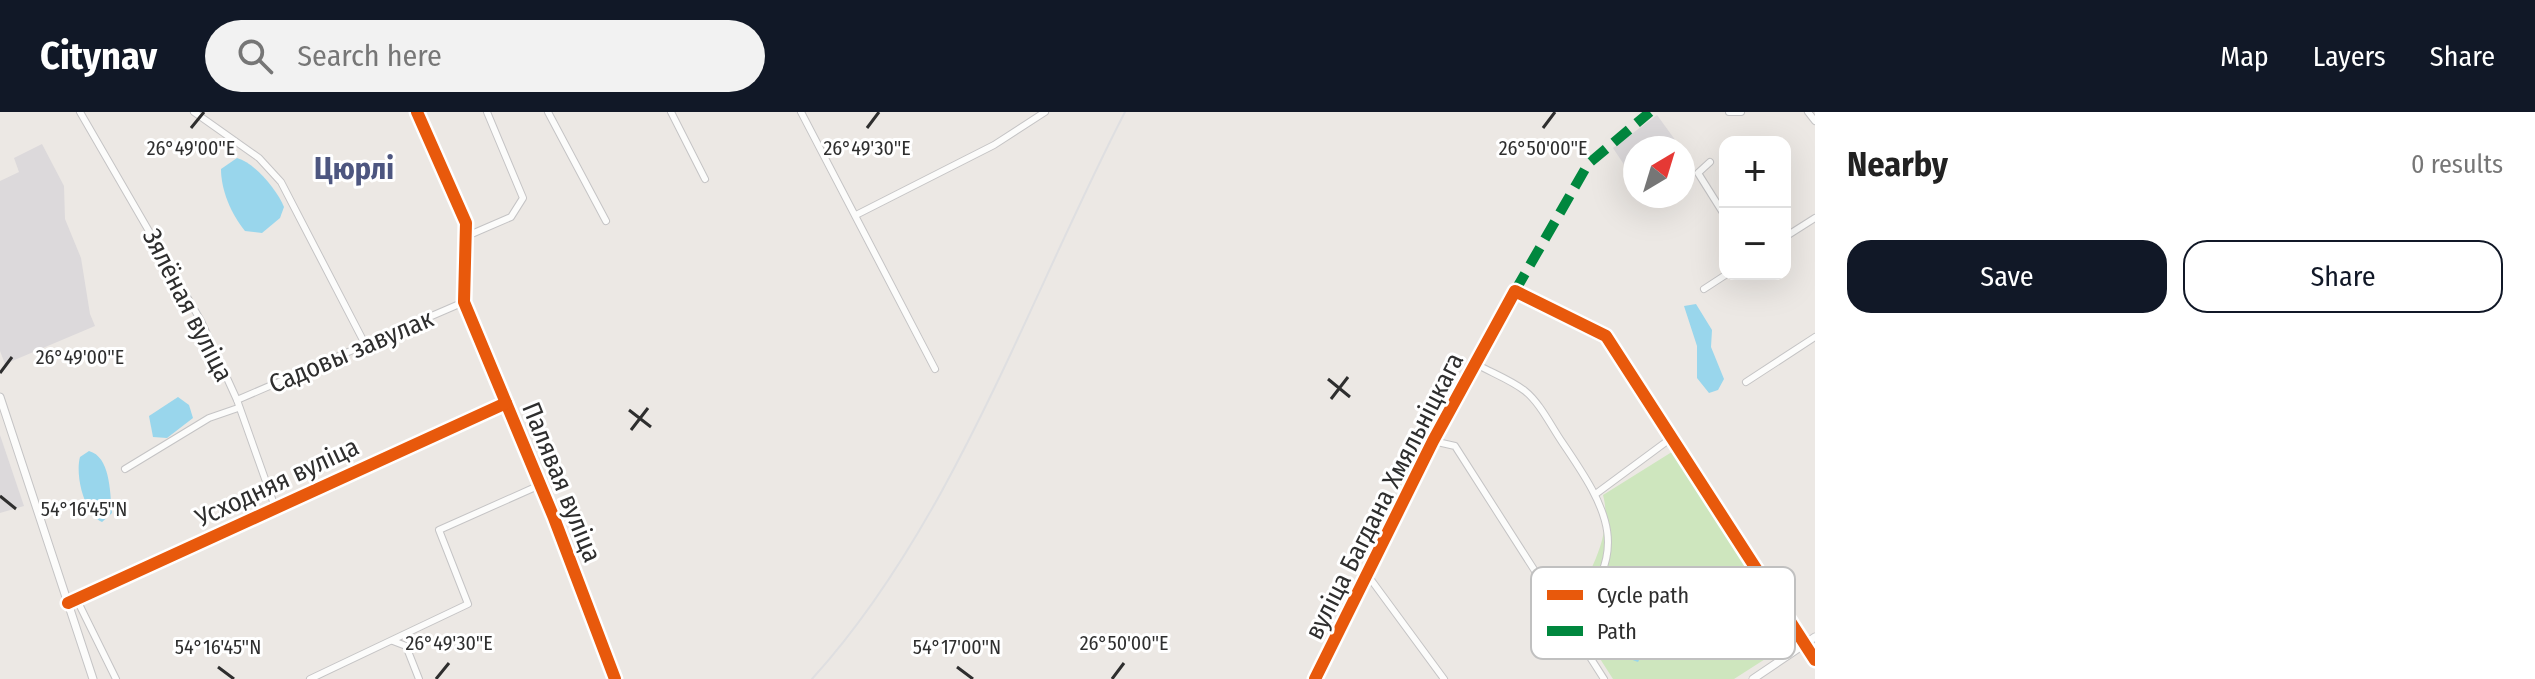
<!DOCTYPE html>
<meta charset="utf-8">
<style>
:root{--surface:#fff;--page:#f2f2f2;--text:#222;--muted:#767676;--line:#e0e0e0;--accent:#111827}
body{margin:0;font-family:"Fira Sans Condensed",sans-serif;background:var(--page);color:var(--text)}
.controls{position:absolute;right:24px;top:24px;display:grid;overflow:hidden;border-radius:16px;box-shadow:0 8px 32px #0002}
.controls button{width:72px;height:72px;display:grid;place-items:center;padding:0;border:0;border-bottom:2px solid var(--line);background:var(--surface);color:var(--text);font:40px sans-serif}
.compass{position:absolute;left:1623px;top:24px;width:72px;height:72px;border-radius:50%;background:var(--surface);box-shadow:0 8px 32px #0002;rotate:38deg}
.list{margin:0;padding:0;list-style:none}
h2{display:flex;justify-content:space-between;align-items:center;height:104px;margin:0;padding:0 32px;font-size:34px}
h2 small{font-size:26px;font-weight:400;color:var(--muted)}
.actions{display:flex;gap:16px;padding:24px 32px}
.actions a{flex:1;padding:18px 0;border:2px solid var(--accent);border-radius:24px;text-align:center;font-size:28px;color:var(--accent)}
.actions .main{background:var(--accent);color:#fff}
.icon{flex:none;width:44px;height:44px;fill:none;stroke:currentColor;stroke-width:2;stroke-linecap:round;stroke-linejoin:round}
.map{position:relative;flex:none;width:1815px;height:567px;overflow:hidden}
header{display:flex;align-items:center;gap:48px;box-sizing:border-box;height:112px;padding:0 40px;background:var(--accent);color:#fff}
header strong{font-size:38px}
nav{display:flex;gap:44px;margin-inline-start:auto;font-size:28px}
.search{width:560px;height:72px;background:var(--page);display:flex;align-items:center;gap:20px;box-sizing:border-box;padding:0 28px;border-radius:44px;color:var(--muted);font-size:30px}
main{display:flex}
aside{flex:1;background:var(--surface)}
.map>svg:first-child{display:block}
.industrial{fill:#dcd9db}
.green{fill:#cee6be}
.water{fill:#99d6ec}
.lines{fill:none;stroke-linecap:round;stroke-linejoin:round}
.minor-casing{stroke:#c5c4c5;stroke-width:8}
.tertiary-casing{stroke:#c5c4c5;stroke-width:9}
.minor{stroke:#fcfcfb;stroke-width:6}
.tertiary{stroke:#fcfcfb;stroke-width:7}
.rail{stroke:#dfdfe1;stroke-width:2}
.quiet{stroke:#00873e;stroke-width:10;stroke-dasharray:20 10;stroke-linecap:butt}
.cycleway-casing{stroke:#fff;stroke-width:17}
.cycleway{stroke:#e8590c;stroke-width:12}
.ticks{fill:none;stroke:#2e2e2e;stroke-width:3}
.labels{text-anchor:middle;stroke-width:6;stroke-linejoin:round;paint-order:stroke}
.street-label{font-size:26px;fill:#2e2e2e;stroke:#fff}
.quarter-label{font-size:30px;font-weight:bold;fill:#4d5680;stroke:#fff}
.key{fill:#fff;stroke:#c0c0c0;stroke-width:2}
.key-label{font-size:22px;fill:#2e2e2e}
.ticks-label{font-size:20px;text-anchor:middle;fill:#2e2e2e;stroke:#fff;stroke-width:6;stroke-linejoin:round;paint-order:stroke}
</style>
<header>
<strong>Citynav</strong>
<div class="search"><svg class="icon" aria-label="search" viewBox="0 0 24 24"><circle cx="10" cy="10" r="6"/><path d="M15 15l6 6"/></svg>Search here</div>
<nav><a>Map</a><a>Layers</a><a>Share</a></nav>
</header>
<main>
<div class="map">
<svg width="1815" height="567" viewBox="0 0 1815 567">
<rect width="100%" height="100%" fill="#ece8e4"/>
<g class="industrial">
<polygon points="1657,3 1681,36 1635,36 1635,69 1613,36"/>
<polygon points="42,32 64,74 65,107 81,146 90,202 95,214 5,252 0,239 0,69 19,60 14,46"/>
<polygon points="0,323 24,394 0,401"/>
</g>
<path class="green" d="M 1675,338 L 1798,526 L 1734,567 L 1613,567 L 1570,500 C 1587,463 1614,425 1603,383 Z"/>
<g class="water">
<path d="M 237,46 C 255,51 277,78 284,95 L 280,106 L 262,121 L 245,119 C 231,102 221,78 221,57 Z"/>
<polygon points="1696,192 1712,218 1711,235 1724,267 1718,278 1709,281 1697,266 1697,234 1684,194"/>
<polygon points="178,285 189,293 193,306 167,326 153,325 149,304"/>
<path d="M 89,339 C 111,345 110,382 112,401 L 102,410 C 84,402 75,363 80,345 Z"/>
<polygon points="1617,475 1647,487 1660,499 1661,521 1653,521 1638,550 1627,546 1622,524 1625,518 1618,507 1605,514 1599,505"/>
</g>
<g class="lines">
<g class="minor-casing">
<g id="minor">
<polyline points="80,0 201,209 237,288 275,395"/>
<polyline points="194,0 259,46 281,70 365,232"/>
<polyline points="417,0 466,111 464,190 554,406 615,567"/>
<polyline points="548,0 606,109"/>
<polyline points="671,0 705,67"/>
<polyline points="801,0 935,257"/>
<polyline points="1729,0 1741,0"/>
<polyline points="1808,0 1815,9"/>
<polyline points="1710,50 1698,61 1725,104"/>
<polyline points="856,103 994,33 1045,0"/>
<polyline points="467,124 511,105 523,86 487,0"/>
<polyline points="1785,125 1815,106"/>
<polyline points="1704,177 1727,162"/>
<path d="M 1476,252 C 1492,261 1511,268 1525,279 C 1540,291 1551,314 1562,330 C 1609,399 1634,441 1567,510"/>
<polyline points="1746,270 1815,225"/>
<polyline points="237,288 464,190"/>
<polyline points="1433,329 1455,334 1604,567"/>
<polyline points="125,357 209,306 238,296"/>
<polyline points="1597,381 1670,327"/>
<polyline points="1369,465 1444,567"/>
<polyline points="77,488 116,567"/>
<polyline points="68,491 506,291"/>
<polyline points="393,529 406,534 419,567"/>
<polyline points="310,567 468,492 439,418 540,373"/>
<polyline points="1315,567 1433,329 1515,179 1606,224 1815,548"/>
</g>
</g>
<g class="tertiary-casing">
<g id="tertiary">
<polyline points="0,285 93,567"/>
<polyline points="1753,567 1815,525"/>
</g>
</g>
<use href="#minor" class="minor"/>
<use href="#tertiary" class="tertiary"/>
<path class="rail" d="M 812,567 C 953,412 1029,185 1125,0"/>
<polyline class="quiet" points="1515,179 1588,52 1650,0"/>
<g class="cycleway-casing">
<g id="cycleway">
<polyline points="417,0 466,111 464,190 554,406 615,567"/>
<polyline points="68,491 506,291"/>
<polyline points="1315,567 1433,329 1515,179 1606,224 1815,548"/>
</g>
</g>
<use href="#cycleway" class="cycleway"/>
</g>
<path class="ticks" d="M 191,16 L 204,0M 867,16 L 879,0M 1543,16 L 1555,0M 0,261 L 12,245M 1328,267 L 1350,285M 1331,287 L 1348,265M 629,298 L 651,315M 631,318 L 648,296M 0,384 L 16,397M 218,555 L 234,567M 957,555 L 973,567M 436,567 L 449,551M 1112,567 L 1124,551"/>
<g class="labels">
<g class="street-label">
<text transform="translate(188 193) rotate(63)" y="9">Зялёная вуліца</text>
<text transform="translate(351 239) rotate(-23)" y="9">Садовы завулак</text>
<text transform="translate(277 370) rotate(-25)" y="9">Усходняя вуліца</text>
<text transform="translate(562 370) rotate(68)" y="9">Палявая вуліца</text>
<text transform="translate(1384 384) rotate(-63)" y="9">вуліца Багдана Хмяльніцкага</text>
</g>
<g class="quarter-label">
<text x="354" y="67">Цюрлі</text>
</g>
</g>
<rect x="1531" y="455" width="264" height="92" rx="12" class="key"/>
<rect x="1547" y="478" width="36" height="10" fill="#e8590c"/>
<rect x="1547" y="514" width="36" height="10" fill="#00873e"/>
<g class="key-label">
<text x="1597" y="491">Cycle path</text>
<text x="1597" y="527">Path</text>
</g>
<g class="ticks-label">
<text x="191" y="43">26°49'00"E</text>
<text x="867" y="43">26°49'30"E</text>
<text x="1543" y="43">26°50'00"E</text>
<text x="80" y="252">26°49'00"E</text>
<text x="84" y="404">54°16'45"N</text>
<text x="449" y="538">26°49'30"E</text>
<text x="1124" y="538">26°50'00"E</text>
<text x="218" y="542">54°16'45"N</text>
<text x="957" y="542">54°17'00"N</text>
</g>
</svg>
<div class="controls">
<button>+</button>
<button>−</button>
</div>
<svg class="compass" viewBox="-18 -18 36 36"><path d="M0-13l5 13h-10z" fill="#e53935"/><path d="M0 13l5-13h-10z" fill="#767676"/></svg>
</div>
<aside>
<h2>Nearby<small>0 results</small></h2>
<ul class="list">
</ul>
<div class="actions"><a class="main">Save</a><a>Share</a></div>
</aside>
</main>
